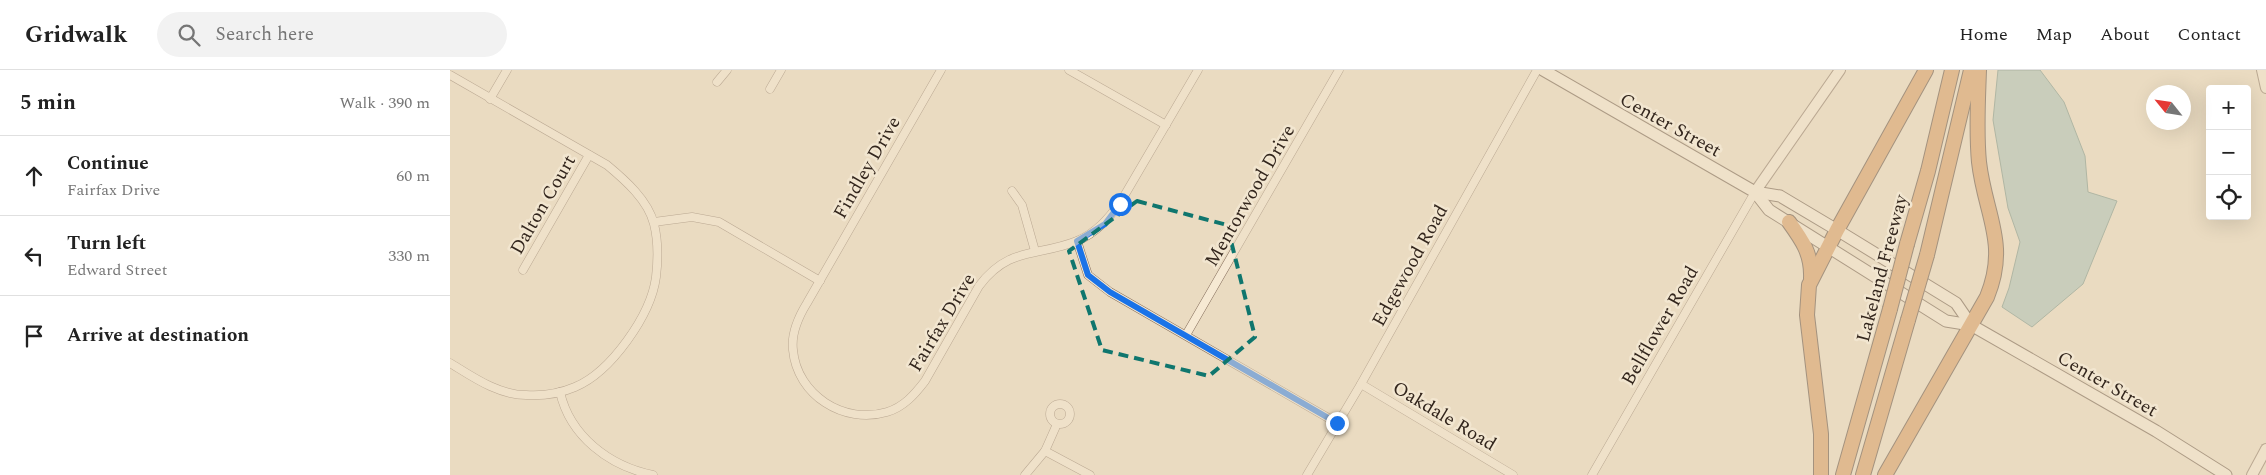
<!DOCTYPE html>
<meta charset="utf-8">
<style>
:root{--surface:#fff;--page:#f2f2f2;--text:#222;--muted:#767676;--line:#e0e0e0}
body{margin:0;font-family:Spectral,serif;background:var(--page);color:var(--text)}
.controls{position:absolute;right:15px;top:15px;display:grid;overflow:hidden;border-radius:5px;box-shadow:0 5px 20px #0002}
.controls button{width:45px;height:45px;display:grid;place-items:center;padding:0;border:0;border-bottom:1px solid var(--line);background:var(--surface);color:var(--text);font:25px sans-serif}
.compass{position:absolute;left:1696px;top:15px;width:45px;height:45px;border-radius:50%;background:var(--surface);box-shadow:0 5px 20px #0002;rotate:300deg}
.stop{position:absolute;width:15px;height:15px;margin:-11px;border:4px solid #1a73e8;border-radius:50%;background:#fff}
.stop.end{background:#1a73e8;border-color:#fff;box-shadow:0 1px 5px #0008}
.list{margin:0;padding:0;list-style:none}
h2{display:flex;justify-content:space-between;align-items:center;height:65px;margin:0;padding:0 20px;font-size:21px}
h2 small{font-size:16px;font-weight:400;color:var(--muted)}
.list li{display:grid;grid-template-columns:32px 1fr auto;gap:15px;align-items:center;box-sizing:border-box;height:80px;padding:0 20px;border-top:1px solid var(--line)}
.list b{display:block;font-size:19px;white-space:nowrap}
.list p{margin:0;font-size:16px;white-space:nowrap;color:var(--muted)}
.list em{font-size:16px;font-style:normal;color:var(--muted)}
.icon{flex:none;width:28px;height:28px;fill:none;stroke:currentColor;stroke-width:2;stroke-linecap:round;stroke-linejoin:round}
.map{position:relative;flex:none;width:1816px;height:405px;overflow:hidden}
header{display:flex;align-items:center;gap:30px;box-sizing:border-box;height:70px;padding:0 25px;background:var(--surface);border-bottom:1px solid var(--line)}
header strong{font-size:24px}
nav{display:flex;gap:28px;margin-inline-start:auto;font-size:18px}
.search{width:350px;height:45px;background:var(--page);display:flex;align-items:center;gap:12px;box-sizing:border-box;padding:0 18px;border-radius:28px;color:var(--muted);font-size:19px}
main{display:flex}
aside{flex:1;background:var(--surface)}
.map>svg:first-child{display:block}
.water{fill:#a3bdb3;stroke:#6b8a80}
.lines{fill:none;stroke-linecap:round;stroke-linejoin:round}
.minor-casing{stroke:#836c5a;stroke-width:9}
.tertiary-casing{stroke:#836c5a;stroke-width:12}
.secondary-casing{stroke:#644e3d;stroke-width:13}
.motorway-casing{stroke:#503b2e;stroke-width:16}
.minor{stroke:#f6e9d3;stroke-width:8}
.tertiary{stroke:#f6e9d3;stroke-width:10}
.secondary{stroke:#f6e9d3;stroke-width:11}
.motorway{stroke:#d59356;stroke-width:14}
.motorway-bridge-casing{stroke:#503b2e;stroke-width:16;stroke-linecap:butt}
.motorway-bridge{stroke:#d59356;stroke-width:14}
.route{stroke:#1a73e8;stroke-width:6}
.marked{fill:none;stroke:#0f766e;stroke-width:4;stroke-dasharray:10 6;stroke-linejoin:round}
.labels{text-anchor:middle;stroke-width:5;stroke-linejoin:round;paint-order:stroke}
.street-label{font-size:19px;fill:#33261d;stroke:#f2e6d0}
</style>
<header>
<strong>Gridwalk</strong>
<div class="search"><svg class="icon" aria-label="search" viewBox="0 0 24 24"><circle cx="10" cy="10" r="6"/><path d="M15 15l6 6"/></svg>Search here</div>
<nav><a>Home</a><a>Map</a><a>About</a><a>Contact</a></nav>
</header>
<main>
<aside>
<h2>5 min<small>Walk · 390 m</small></h2>
<ul class="list">
<li><svg class="icon" aria-label="ahead" viewBox="0 0 24 24"><path d="M12 20V5M6 11l6-6 6 6"/></svg><div><b>Continue</b><p>Fairfax Drive</p></div><em>60 m</em></li>
<li><svg class="icon" aria-label="left" viewBox="0 0 24 24"><path d="M17 20v-9H6M10 6l-5 5 5 5"/></svg><div><b>Turn left</b><p>Edward Street</p></div><em>330 m</em></li>
<li><svg class="icon" aria-label="arrive" viewBox="0 0 24 24"><path d="M6 21V4h12l-3 4 3 4H6"/></svg><div><b>Arrive at destination</b></div></li>
</ul>
</aside>
<div class="map">
<svg width="1816" height="405" viewBox="0 0 1816 405">
<rect width="100%" height="100%" fill="#eadbc1"/>
<polygon class="water" points="1548,0 1590,0 1614,32 1635,86 1638,122 1667,131 1633,214 1582,257 1552,237 1559,218 1570,172 1558,138 1543,50"/>
<g class="lines">
<g class="minor-casing">
<g id="minor">
<path d="M 491,0 L 357,233 C 349,246 341,264 343,280 C 347,325 394,355 437,342 C 454,337 465,324 475,311 L 529,216 C 559,176 587,187 627,171 C 646,163 658,149 670,133 L 748,0"/>
<polyline points="619,0 716,55"/>
<path d="M 0,5 L 157,95 C 175,110 198,130 204,154 C 208,170 208,190 206,207 C 201,245 161,302 125,317 C 111,323 92,326 76,325 C 48,325 23,307 0,293"/>
<polyline points="267,12 277,0"/>
<polyline points="320,19 331,0"/>
<polyline points="40,29 57,0"/>
<polyline points="562,121 572,135 585,181"/>
<polyline points="204,152 242,147 269,152 370,211"/>
<polyline points="627,171 638,205 660,222 887,353"/>
<polyline points="73,200 139,85"/>
<polyline points="736,265 889,0"/>
<polyline points="911,314 1063,405"/>
<path d="M 110,322 C 120,366 159,396 203,405"/>
<circle cx="610" cy="344" r="10"/>
<polyline points="595,381 640,405"/>
<polyline points="575,405 595,381 607,354"/>
<polyline points="857,405 911,314 1087,0"/>
<polyline points="1142,405 1305,122"/>
</g>
</g>
<g class="tertiary-casing">
<g id="tertiary">
<polyline points="1812,0 1816,18"/>
<polyline points="1305,122 1390,0"/>
<polyline points="1802,405 1816,379"/>
</g>
</g>
<g class="secondary-casing">
<g id="secondary">
<polyline points="1093,0 1305,122 1330,126 1387,160 1506,233 1521,255"/>
<polyline points="1305,122 1319,140 1496,251 1521,255 1706,361 1776,405"/>
</g>
</g>
<g class="motorway-casing">
<g id="motorway">
<path d="M 1339,152 C 1352,170 1362,184 1361,208"/>
<polyline points="1457,174 1478,101 1502,0"/>
<polyline points="1477,185 1521,0"/>
<polyline points="1371,405 1371,364 1357,245 1359,215 1387,160 1476,0"/>
<polyline points="1393,405 1440,239"/>
<polyline points="1413,405 1458,250"/>
<path d="M 1435,405 L 1537,227 C 1559,173 1535,145 1529,92 C 1526,61 1528,31 1529,0"/>
</g>
</g>
<use href="#minor" class="minor"/>
<use href="#tertiary" class="tertiary"/>
<use href="#secondary" class="secondary"/>
<use href="#motorway" class="motorway"/>
<g class="motorway-bridge-casing">
<g id="motorway-bridge">
<polyline points="1440,239 1457,174"/>
<polyline points="1458,250 1477,185"/>
</g>
</g>
<use href="#motorway-bridge" class="motorway-bridge"/>
</g>
<g class="lines">
<polyline class="route" points="670,134 655,154 627,171 638,205 660,222 887,353"/>
</g>
<path d="M0 0H1816V405H0ZM 687,131 L 777,155 L 805,267 L 759,306 L 652,280 L 619,181 Z" fill="#eadbc1" fill-opacity=".55" fill-rule="evenodd"/>
<path class="marked" d="M 687,131 L 777,155 L 805,267 L 759,306 L 652,280 L 619,181 Z"/>
<g class="labels">
<g class="street-label">
<text transform="translate(1221 54) rotate(29)" y="7">Center Street</text>
<text transform="translate(416 97) rotate(-60)" y="7">Findley Drive</text>
<text transform="translate(799 125) rotate(-60)" y="7">Mentorwood Drive</text>
<text transform="translate(92 134) rotate(-60)" y="7">Dalton Court</text>
<text transform="translate(959 195) rotate(-61)" y="7">Edgewood Road</text>
<text transform="translate(1431 198) rotate(-75)" y="7">Lakeland Freeway</text>
<text transform="translate(491 252) rotate(-59)" y="7">Fairfax Drive</text>
<text transform="translate(1209 255) rotate(-60)" y="7">Bellflower Road</text>
<text transform="translate(1658 313) rotate(30)" y="7">Center Street</text>
<text transform="translate(995 345) rotate(31)" y="7">Oakdale Road</text>
</g>
</g>
</svg>
<div class="controls">
<button>+</button>
<button>−</button>
<button><svg class="icon" aria-label="locate" viewBox="0 0 24 24"><circle cx="12" cy="12" r="6"/><path d="M12 2v4M12 18v4M2 12h4M18 12h4"/></svg></button>
</div>
<svg class="compass" viewBox="-18 -18 36 36"><path d="M0-13l5 13h-10z" fill="#e53935"/><path d="M0 13l5-13h-10z" fill="#767676"/></svg>
<div class="stop" style="left:670px;top:134px"></div>
<div class="stop end" style="left:887px;top:353px"></div>
</div>
</main>
